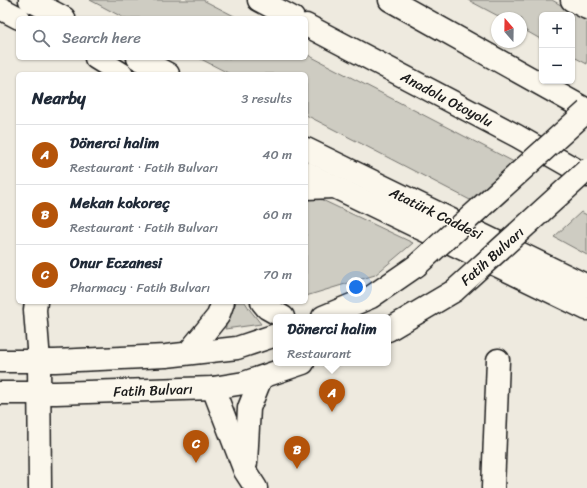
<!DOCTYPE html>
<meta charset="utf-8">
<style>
:root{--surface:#fff;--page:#f6f6f7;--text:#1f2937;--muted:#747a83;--line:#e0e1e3;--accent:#b45309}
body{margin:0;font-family:Sriracha,sans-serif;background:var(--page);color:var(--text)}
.controls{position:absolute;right:12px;top:12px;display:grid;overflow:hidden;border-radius:6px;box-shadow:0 1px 3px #0004}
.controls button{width:36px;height:36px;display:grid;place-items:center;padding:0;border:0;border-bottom:1px solid var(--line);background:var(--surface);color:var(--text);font:20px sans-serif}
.compass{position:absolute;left:491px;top:12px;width:36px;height:36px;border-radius:50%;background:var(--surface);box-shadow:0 1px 3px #0004;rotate:340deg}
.you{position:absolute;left:356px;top:287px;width:14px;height:14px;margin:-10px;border:3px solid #fff;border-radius:50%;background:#1a73e8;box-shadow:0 0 0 6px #1a73e833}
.badge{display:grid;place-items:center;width:26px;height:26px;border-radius:50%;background:var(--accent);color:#fff;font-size:13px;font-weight:700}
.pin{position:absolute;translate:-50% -33px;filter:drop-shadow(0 1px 2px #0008)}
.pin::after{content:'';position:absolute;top:21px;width:14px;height:12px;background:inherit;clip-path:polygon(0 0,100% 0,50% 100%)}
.popup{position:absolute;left:273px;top:314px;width:118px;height:52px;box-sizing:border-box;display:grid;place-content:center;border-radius:6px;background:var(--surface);filter:drop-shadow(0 1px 3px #0005);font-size:13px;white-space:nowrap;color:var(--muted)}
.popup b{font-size:15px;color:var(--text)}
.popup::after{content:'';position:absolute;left:50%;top:100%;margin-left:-8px;border:8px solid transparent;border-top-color:var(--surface)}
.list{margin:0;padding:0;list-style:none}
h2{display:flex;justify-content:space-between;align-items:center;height:52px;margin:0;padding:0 16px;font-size:17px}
h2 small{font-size:13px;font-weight:400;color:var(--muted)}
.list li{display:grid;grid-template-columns:26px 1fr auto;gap:12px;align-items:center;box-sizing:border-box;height:60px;padding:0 16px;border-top:1px solid var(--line)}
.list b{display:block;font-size:15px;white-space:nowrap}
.list p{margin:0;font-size:13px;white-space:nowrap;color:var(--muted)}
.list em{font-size:13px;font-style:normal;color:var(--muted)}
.icon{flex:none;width:22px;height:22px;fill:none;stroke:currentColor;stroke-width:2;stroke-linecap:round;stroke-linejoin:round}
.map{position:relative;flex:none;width:587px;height:488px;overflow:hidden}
.search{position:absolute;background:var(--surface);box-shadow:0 1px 3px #0004;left:16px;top:16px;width:292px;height:44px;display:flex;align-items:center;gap:10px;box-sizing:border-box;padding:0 14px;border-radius:6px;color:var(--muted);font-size:15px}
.panel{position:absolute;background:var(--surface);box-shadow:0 1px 3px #0004;left:16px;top:72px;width:292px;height:232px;border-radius:6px}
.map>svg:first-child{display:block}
.green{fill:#ceccc2;stroke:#75746f}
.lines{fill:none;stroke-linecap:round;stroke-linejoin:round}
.minor-casing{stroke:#1c1c1c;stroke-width:25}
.major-casing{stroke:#1c1c1c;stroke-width:25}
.highway-casing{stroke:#1c1c1c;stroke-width:25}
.minor{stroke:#fbf7ec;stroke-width:22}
.major{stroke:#fbf7ec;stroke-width:22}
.highway{stroke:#fbf7ec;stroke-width:22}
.major-bridge-casing{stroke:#1c1c1c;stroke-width:25;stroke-linecap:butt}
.major-bridge{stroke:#fbf7ec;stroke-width:22}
.labels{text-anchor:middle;stroke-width:3;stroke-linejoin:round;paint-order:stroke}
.street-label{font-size:14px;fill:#1c1c1c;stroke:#fbf7ec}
</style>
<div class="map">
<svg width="587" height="488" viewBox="0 0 587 488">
<rect width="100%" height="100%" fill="#eeeadf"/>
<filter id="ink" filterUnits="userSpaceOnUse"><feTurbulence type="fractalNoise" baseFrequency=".025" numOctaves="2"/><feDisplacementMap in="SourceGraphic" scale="8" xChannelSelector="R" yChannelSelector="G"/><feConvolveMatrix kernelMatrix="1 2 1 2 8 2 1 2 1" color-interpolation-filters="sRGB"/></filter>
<g filter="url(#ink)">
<g class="green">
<polygon points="90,0 203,0 238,18 124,18"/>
<polygon points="468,0 552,0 587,20 587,64 572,56 572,15 542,15 542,40 521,28 521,18 502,18"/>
<polygon points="306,54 514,162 470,200 306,115 306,74 230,74 199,58 306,58"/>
<polygon points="318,198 413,243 375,275 306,296 306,200"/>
<polygon points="581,212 587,215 587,255 554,237"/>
<polygon points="236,302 245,302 250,310 261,324 225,329"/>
</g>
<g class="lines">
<g class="minor-casing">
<g id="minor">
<polyline points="30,0 64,18"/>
<polyline points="572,0 587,8"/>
<polyline points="0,8 19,18"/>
<polyline points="96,58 122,74"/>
<polyline points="138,58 168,74"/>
<polyline points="306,149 587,286"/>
<polyline points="306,173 587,309"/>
<polyline points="36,302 35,310 39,361 40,488"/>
<polyline points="213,388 245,471 256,488"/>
<polyline points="246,463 249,408 261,378"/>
<polyline points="493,488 498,360"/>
</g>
</g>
<g class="major-casing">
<g id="major">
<polyline points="306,188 334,187"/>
<polyline points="262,302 267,308 283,317"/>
<polyline points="323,317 371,297 416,266"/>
<polyline points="388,330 454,291"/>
<polyline points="188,353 218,316 223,302"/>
<polyline points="0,361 55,361 166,356 237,348 276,335"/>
<polyline points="0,393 56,393 213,388 244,383 303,363"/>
</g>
</g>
<g class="highway-casing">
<g id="highway">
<polyline points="259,0 293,18"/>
<polyline points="390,0 587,110"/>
<polyline points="306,25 517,136 587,176"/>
</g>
</g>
<use href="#minor" class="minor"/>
<use href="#major" class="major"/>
<use href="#highway" class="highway"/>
<g class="major-bridge-casing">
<g id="major-bridge">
<polyline points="416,266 587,111"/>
<polyline points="454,291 587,170"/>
</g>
</g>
<use href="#major-bridge" class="major-bridge"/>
</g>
</g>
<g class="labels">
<g class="street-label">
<text transform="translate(447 99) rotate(28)" y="5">Anadolu Otoyolu</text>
<text transform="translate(436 213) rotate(26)" y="5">Atatürk Caddesi</text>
<text transform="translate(492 256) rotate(-42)" y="5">Fatih Bulvarı</text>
<text transform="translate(153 390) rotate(-2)" y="5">Fatih Bulvarı</text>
</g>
</g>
</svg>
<div class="controls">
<button>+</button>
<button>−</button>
</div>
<svg class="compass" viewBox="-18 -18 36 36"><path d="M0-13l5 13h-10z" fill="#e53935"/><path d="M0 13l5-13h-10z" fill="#747a83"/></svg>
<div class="you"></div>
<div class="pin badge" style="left:332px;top:412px">A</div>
<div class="popup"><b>Dönerci halim</b>Restaurant</div>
<div class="pin badge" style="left:297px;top:469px">B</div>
<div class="pin badge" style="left:196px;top:463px">C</div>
<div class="search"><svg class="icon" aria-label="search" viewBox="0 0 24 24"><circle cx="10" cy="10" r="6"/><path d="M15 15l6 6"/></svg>Search here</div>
<section class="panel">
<h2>Nearby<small>3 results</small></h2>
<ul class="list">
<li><span class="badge">A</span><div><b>Dönerci halim</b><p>Restaurant · Fatih Bulvarı</p></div><em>40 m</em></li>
<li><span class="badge">B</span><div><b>Mekan kokoreç</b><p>Restaurant · Fatih Bulvarı</p></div><em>60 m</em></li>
<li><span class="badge">C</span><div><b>Onur Eczanesi</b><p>Pharmacy · Fatih Bulvarı</p></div><em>70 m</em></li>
</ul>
</section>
</div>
